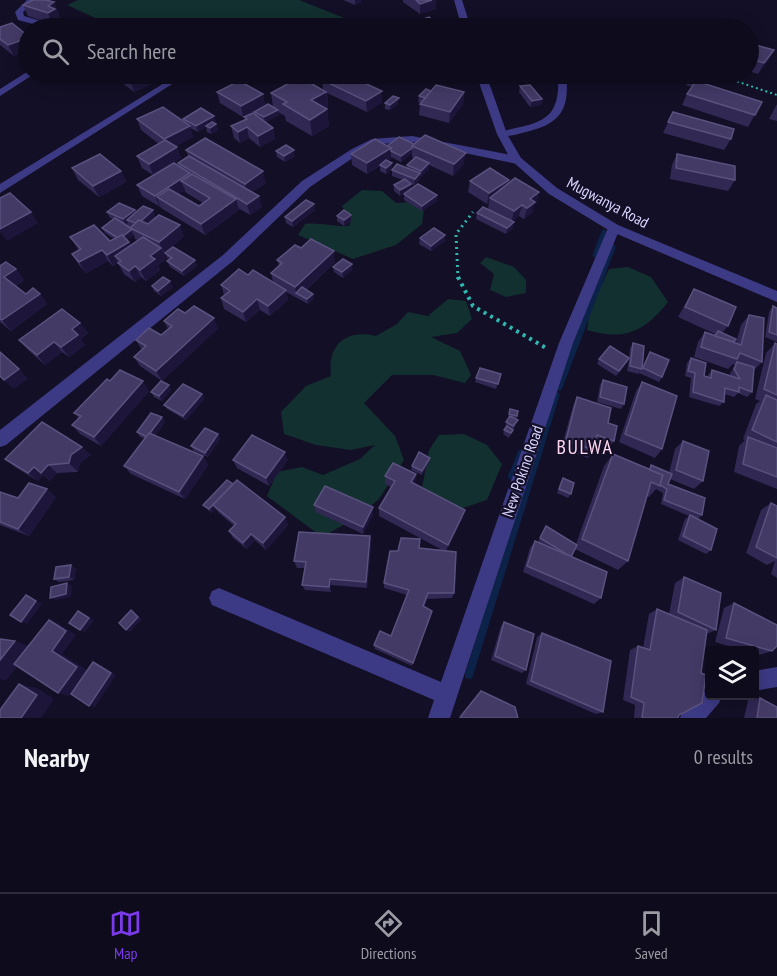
<!DOCTYPE html>
<style>
:root{--surface:#0e0b1c;--page:#1c1929;--text:#f1f3f6;--muted:#9b9ba3;--line:#2e2b3b;--accent:#7c3aed}
body{margin:0;font-family:"PT Sans Narrow",sans-serif;background:var(--page);color:var(--text)}
.controls{position:absolute;right:18px;bottom:18px;display:grid;overflow:hidden;border-radius:6px;box-shadow:0 3px 15px #0003}
.controls button{width:54px;height:54px;display:grid;place-items:center;padding:0;border:0;border-bottom:2px solid var(--line);background:var(--surface);color:var(--text);font:30px sans-serif}
.list{margin:0;padding:0;list-style:none}
h2{display:flex;justify-content:space-between;align-items:center;height:78px;margin:0;padding:0 24px;font-size:26px}
h2 small{font-size:20px;font-weight:400;color:var(--muted)}
.icon{flex:none;width:33px;height:33px;fill:none;stroke:currentColor;stroke-width:2;stroke-linecap:round;stroke-linejoin:round}
.map{position:relative;flex:none;width:777px;height:718px;overflow:hidden}
.search{position:absolute;background:var(--surface);box-shadow:0 3px 15px #0003;left:18px;right:18px;top:18px;height:66px;display:flex;align-items:center;gap:15px;box-sizing:border-box;padding:0 21px;border-radius:33px;color:var(--muted);font-size:22px}
.sheet{height:174px;background:var(--surface)}
nav{display:flex;justify-content:space-around;align-items:center;box-sizing:border-box;height:84px;border-top:2px solid var(--line);background:var(--surface);font-size:16px;color:var(--muted)}
nav a{display:grid;justify-items:center;gap:3px}
nav .on{color:var(--accent)}
.map>svg:first-child{display:block}
.green{fill:#12302f}
.lines{fill:none;stroke-linecap:round;stroke-linejoin:round}
.stream-far2{stroke:#0c2248;stroke-width:5}
.stream-far1{stroke:#0c2248;stroke-width:7}
.stream{stroke:#0c2248;stroke-width:8}
.path-far2{stroke:#2fb8b0;stroke-width:2;stroke-dasharray:2 3;stroke-linecap:butt}
.path-far1{stroke:#2fb8b0;stroke-width:3;stroke-dasharray:2 4;stroke-linecap:butt}
.path{stroke:#2fb8b0;stroke-width:4;stroke-dasharray:3 4.5;stroke-linecap:butt}
.service{fill:#3d3a85;fill-rule:evenodd}
.minor{fill:#3d3a85;fill-rule:evenodd}
.tertiary{fill:#3d3a85;fill-rule:evenodd}
.wall{fill:#312854;fill-rule:evenodd}
.shaded-wall{fill:#1d163a}
.building{fill:#433a66;stroke:#5a527e;stroke-width:1.5}
.labels{text-anchor:middle;stroke-width:4.5;stroke-linejoin:round;paint-order:stroke}
.street-label{font-size:16px;fill:#d9d4ff;stroke:#130f26}
.quarter-label{font-size:20px;letter-spacing:1.5px;fill:#ffd6f0;stroke:#130f26}
</style>
<div class="map">
<svg width="777" height="718" viewBox="0 0 777 718">
<rect width="100%" height="100%" fill="#130f26"/>
<g class="green">
<polygon points="78,0 299,0 352,21 340,28 117,28 67,5"/>
<polygon points="211,74 265,74 241,88"/>
<path d="M 362,190 L 382,191 L 396,203 L 425,201 L 422,224 L 396,245 L 353,259 L 298,235 L 305,224 C 320,222 333,227 349,226 L 351,221 L 342,206 Z"/>
<polygon points="486,257 514,267 526,280 526,293 506,297 490,290 494,274 480,263"/>
<path d="M 628,267 L 651,277 L 668,302 C 644,332 625,341 587,330 L 590,311 L 609,269 Z"/>
<path d="M 448,299 L 466,301 L 472,319 L 457,333 L 431,337 L 460,351 L 471,375 L 465,383 L 433,375 L 392,375 L 364,403 L 395,436 L 404,460 L 379,499 L 358,517 L 322,537 L 267,496 L 277,472 L 302,467 L 323,475 L 360,459 L 375,445 L 351,450 L 316,445 L 284,434 L 281,412 L 306,386 L 331,376 C 327,345 346,329 376,336 L 397,324 L 408,312 L 428,316 Z"/>
<polygon points="464,434 487,445 502,464 487,500 460,509 422,488 429,450 439,435"/>
</g>
<g class="lines">
<g class="stream-far2">
<polyline points="595,255 604,232"/>
<polyline points="601,279 613,247"/>
</g>
<g class="stream-far1">
<polyline points="559,387 601,277"/>
<polyline points="513,474 521,453"/>
<polyline points="532,474 556,395"/>
</g>
<g class="stream">
<polyline points="512,476 514,472"/>
<polyline points="469,675 532,472"/>
</g>
<polyline class="path-far2" points="718,75 777,95"/>
<polyline class="path-far1" points="458,279 456,234 473,212"/>
<polyline class="path" points="458,277 473,306 548,349"/>
<g class="service">
<polygon points="27,0 36,0 23,12 24,16 58,26 59,28 48,28 18,20 15,12"/>
<polygon points="27,72 34,74 0,96 0,89"/>
<polygon points="179,74 188,74 0,193 0,184"/>
<path d="M 558,74 L 566,74 C 570,109 561,124 526,132 C 518,134 508,137 499,136 L 499,132 C 539,122 561,124 558,74 Z"/>
</g>
<g class="minor">
<polygon points="412,136 517,156 523,160 517,164 412,142 378,144 360,153 310,187 233,261 6,445 0,447 0,430 223,255 302,181 352,149 372,139"/>
<polygon points="614,224 620,228 573,343 450,718 428,718 434,700 212,605 209,598 212,591 219,588 441,682 559,343 608,228"/>
<polygon points="777,667 777,687 754,691 754,671"/>
<polygon points="710,687 710,696 722,696 719,703 706,718 680,718 683,710"/>
</g>
<g class="tertiary">
<polygon points="454,0 462,0 471,28 462,28"/>
<polygon points="476,74 486,74 507,134 521,158 557,188 618,225 777,291 777,302 610,231 549,194 511,160 497,134"/>
</g>
</g>
<g class="wall">
<polygon points="343,0 361,0 361,2 355,5"/>
<polygon points="403,0 436,0 436,9 420,14 403,2"/>
<polygon points="23,5 59,13 58,14 60,19 52,24 28,16"/>
<polygon points="414,22 443,28 413,28"/>
<polygon points="0,27 28,36 28,51 14,56 0,45"/>
<polygon points="748,43 774,50 768,61 758,74 748,71"/>
<polygon points="49,74 69,74 63,80 52,79"/>
<polygon points="113,74 153,74 156,82 134,92 115,77"/>
<polygon points="292,74 309,74 301,78 323,90 322,80 382,91 382,102 367,112 327,93 328,108 327,109 329,126 312,136 286,121 285,116 278,112 279,115 266,122 273,128 275,139 260,147 249,138 240,143 234,138 231,126 245,120 245,117 243,117 220,103 217,92 263,94 265,106 248,115 255,114 254,112 273,107 271,93 299,78"/>
<polygon points="428,74 459,74 459,75 438,82"/>
<polygon points="671,74 682,74 681,76"/>
<polygon points="691,74 710,74 706,84 762,102 748,127 682,105 687,94 692,87 686,85"/>
<polygon points="520,86 542,99 541,105 530,107 519,92"/>
<polygon points="431,91 464,92 463,104 449,123 419,115 420,104 421,103 418,102 419,96"/>
<polygon points="385,103 398,104 390,110 385,109"/>
<polygon points="777,104 777,121 769,119"/>
<polygon points="673,112 731,139 724,150 663,133"/>
<polygon points="137,119 184,122 183,119 216,121 213,123 218,130 211,134 207,132 206,127 198,132 190,128 193,137 176,146 177,147 181,158 153,175 142,168 137,156 159,144 141,130"/>
<polygon points="414,144 464,164 453,176 429,165 429,169 420,176 420,179 414,185 409,183 411,184 411,189 437,195 437,201 422,211 404,200 404,194 405,193 400,196 394,191 394,185 403,180 392,176 392,170 407,168 407,165 414,158 412,157 412,153 401,162 391,157 391,159 388,161 392,169 386,174 380,171 380,166 367,174 352,165 351,154 387,146"/>
<path d="M 186,150 L 266,183 L 252,192 L 262,207 L 250,215 L 238,208 L 239,210 L 205,235 L 161,208 L 160,206 L 160,207 L 142,196 L 137,185 L 179,166 L 178,163 L 188,156 ZM 185,190 L 185,192 L 203,203 L 199,206 L 179,194 Z"/>
<polygon points="276,151 295,156 285,162 277,157"/>
<polygon points="677,154 735,180 728,191 670,179 672,165"/>
<polygon points="72,168 121,171 126,182 99,197 78,180"/>
<polygon points="470,181 508,184 539,192 536,203 534,204 532,213 524,219 519,216 513,221 513,228 506,234 476,219 477,213 488,209 489,202 487,204 468,192"/>
<path d="M 135,210 L 136,212 L 155,216 L 147,224 L 184,236 L 164,253 L 163,252 L 166,259 L 158,265 L 160,270 L 146,281 L 141,277 L 135,282 L 124,274 L 118,263 L 113,266 L 108,261 L 86,273 L 79,265 L 72,254 L 79,251 L 70,237 L 110,241 L 114,239 L 105,233 L 102,228 L 114,219 L 110,218 L 107,212 ZM 134,235 L 135,239 L 138,240 L 131,245 L 127,240 Z"/>
<polygon points="315,210 293,227 286,223 285,217"/>
<polygon points="337,216 351,221 344,226 337,221"/>
<polygon points="420,238 445,241 431,251 419,244"/>
<polygon points="301,248 335,262 306,290 314,299 308,304 286,292 288,300 270,316 260,310 246,322 224,309 221,298 224,295 221,285 248,275 273,282 271,273 279,266 277,260"/>
<polygon points="165,253 197,266 184,276 170,267 167,261 169,260 167,258"/>
<polygon points="352,264 352,270 343,278 334,272 333,267"/>
<polygon points="0,266 16,269 24,280 16,286 26,294 40,294 47,304 11,331 0,322"/>
<polygon points="152,286 173,287 161,296 154,291"/>
<polygon points="694,289 728,326 722,333 734,343 736,343 741,325 749,315 762,362 753,371 752,392 747,397 738,393 734,397 724,394 724,402 719,406 689,397 691,378 685,376 687,363 691,358 704,376 708,377 708,375 712,370 731,376 730,374 735,365 733,364 728,369 694,357 698,342 705,332 714,335 715,334 678,317"/>
<polygon points="773,306 777,308 777,342 765,337 769,312"/>
<polygon points="185,313 218,328 162,381 140,366 134,357 142,350 136,340 161,335 168,329 164,321"/>
<polygon points="80,323 88,333 81,339 85,345 69,357 62,352 45,365 28,350 19,340"/>
<polygon points="633,343 642,368 650,352 662,377 659,382 639,373 640,371 639,374 627,371 629,360 616,376 597,364 599,359 629,358 630,348"/>
<polygon points="775,343 777,344 777,489 734,472 739,446 745,440 743,439 756,404 760,401 755,399 766,353"/>
<polygon points="501,374 496,389 475,382 476,378"/>
<polygon points="603,380 624,404 621,409 597,402 600,385"/>
<polygon points="110,381 149,391 101,446 80,434 72,425 79,418 74,413"/>
<polygon points="642,382 662,449 655,458 619,442 636,391"/>
<polygon points="171,390 162,401 154,397 151,392"/>
<polygon points="202,394 204,399 186,420 167,409 164,405"/>
<polygon points="577,397 608,423 614,441 608,449 594,445 593,450 588,458 561,449 573,406"/>
<polygon points="510,409 518,411 516,419 516,424 509,438 503,434 506,427 505,427 508,419 508,418"/>
<polygon points="162,417 165,422 155,436 203,456 208,465 185,499 131,474 124,466 145,439 140,437 137,432"/>
<polygon points="218,434 220,439 208,457 194,451 191,446"/>
<polygon points="683,441 703,481 694,489 670,479 668,484 702,515 698,519 711,550 706,554 678,540 685,519 689,516 661,504 663,493 656,489 649,497 647,496 628,561 618,570 575,549 571,557 601,598 594,604 523,572 530,548 535,541 543,544 538,542 544,530 576,544 604,466 613,454 648,469 651,465 669,473 675,449"/>
<polygon points="91,455 80,463 78,472 57,473 50,481 43,475 38,481 15,467 5,459"/>
<polygon points="430,458 429,462 422,475 411,470 412,466"/>
<polygon points="233,460 288,460 269,486 237,468"/>
<polygon points="416,474 415,482 414,484 463,517 446,551 454,593 452,598 427,599 424,607 432,611 412,666 375,649 374,645 391,636 407,595 384,588 384,583 398,551 419,548 444,551 379,516 379,508 391,487 385,484 385,476"/>
<polygon points="563,478 571,494 568,498 557,493 560,483"/>
<polygon points="233,484 285,517 288,525 266,550 255,540 247,549 233,538 229,531 234,526 218,512 216,509 211,513 203,505"/>
<polygon points="0,492 18,498 56,497 29,536 0,525"/>
<polygon points="771,503 777,506 777,578 771,574 775,561 767,565 746,553 761,510"/>
<polygon points="314,505 373,514 363,534 316,512"/>
<polygon points="370,536 371,543 367,588 331,585 331,592 305,590 302,585 305,568 297,568 294,561"/>
<polygon points="76,569 74,580 59,582 54,579"/>
<polygon points="684,577 716,630 706,634 678,718 634,718 635,705 623,700 630,650 638,646 643,648 649,614 657,609 669,614 675,583"/>
<polygon points="734,603 772,651 759,655 754,653 754,651 745,651 715,642 724,608"/>
<polygon points="504,622 526,670 522,673 491,660 501,626"/>
<polygon points="542,633 603,712 596,714 526,684 537,637"/>
<polygon points="760,698 777,718 744,718 748,700"/>
</g>
<g class="shaded-wall">
<polygon points="355,0 361,0 361,2 355,5"/>
<polygon points="432,0 436,0 436,9 420,14 420,4"/>
<polygon points="54,2 59,13 58,14 60,19 52,24 48,13 48,6"/>
<polygon points="28,38 28,51 14,56 8,45"/>
<polygon points="774,50 768,61 758,74 764,63"/>
<polygon points="61,74 69,74 63,80"/>
<polygon points="146,74 153,74 156,82 134,92 130,80"/>
<polygon points="299,74 309,74 300,78"/>
<polygon points="438,74 459,74 459,75 438,82"/>
<polygon points="382,91 382,102 367,112 366,101"/>
<polygon points="326,92 328,108 313,117 311,100"/>
<polygon points="464,92 463,104 449,123 450,112"/>
<polygon points="263,94 265,106 243,117 241,106"/>
<polygon points="399,98 398,104 390,110 390,105"/>
<polygon points="542,99 541,105 530,107 532,101"/>
<polygon points="327,109 329,126 312,136 310,120"/>
<polygon points="278,110 279,115 265,123 264,117"/>
<polygon points="214,116 216,121 198,132 196,126"/>
<polygon points="216,124 218,130 211,134 210,128"/>
<polygon points="190,126 193,137 168,150 164,139"/>
<polygon points="247,127 249,138 240,143 238,132"/>
<polygon points="273,128 275,139 260,147 258,136"/>
<polygon points="177,147 181,158 153,175 149,164"/>
<polygon points="391,148 391,159 367,174 367,163"/>
<polygon points="412,148 412,153 401,162 401,156"/>
<polygon points="294,150 295,156 285,162 284,156"/>
<polygon points="466,153 464,164 453,176 454,164"/>
<polygon points="392,163 392,169 386,174 386,168"/>
<polygon points="429,163 429,169 421,177 421,171"/>
<polygon points="121,171 126,182 99,197 93,186"/>
<polygon points="263,171 266,183 247,195 245,184"/>
<polygon points="190,173 194,184 181,181 185,190 166,203 157,197 160,206 160,207 155,196"/>
<polygon points="420,173 420,179 414,185 415,179"/>
<polygon points="509,180 506,191 490,198 489,202 487,204 489,193"/>
<polygon points="411,184 411,190 400,196 400,190"/>
<polygon points="539,192 536,203 534,204 532,213 524,219 530,199"/>
<polygon points="437,195 437,201 422,211 422,206"/>
<polygon points="259,196 262,207 250,215 247,204"/>
<polygon points="236,199 239,210 205,235 201,224"/>
<polygon points="314,204 315,210 293,227 292,221"/>
<polygon points="522,205 519,216 511,223 514,211"/>
<polygon points="135,210 137,216 127,220 128,223 126,225 123,219"/>
<polygon points="153,210 155,216 140,230 137,224"/>
<polygon points="31,212 38,223 7,241 0,232 0,229"/>
<polygon points="351,215 351,221 344,226 344,220"/>
<polygon points="514,222 513,228 506,234 507,228"/>
<polygon points="180,225 184,236 164,253 159,242"/>
<polygon points="131,230 134,235 122,244 119,238"/>
<polygon points="445,235 445,241 431,251 431,246"/>
<polygon points="129,242 135,253 115,256 118,263 113,266 107,255"/>
<polygon points="161,248 166,259 158,265 160,270 146,281 140,270 150,256"/>
<polygon points="102,250 108,261 86,273 79,262"/>
<polygon points="334,251 335,262 300,295 296,293 295,287"/>
<polygon points="195,260 197,266 184,276 182,271"/>
<polygon points="352,264 352,270 343,278 342,272"/>
<polygon points="135,266 141,277 135,282 129,271"/>
<polygon points="16,269 24,280 12,288 4,277"/>
<polygon points="170,281 173,287 161,296 158,291"/>
<polygon points="286,290 288,300 270,316 268,306"/>
<polygon points="40,294 47,304 11,331 2,320"/>
<polygon points="313,294 314,299 308,304 307,299"/>
<polygon points="257,299 260,310 246,322 243,312"/>
<polygon points="214,318 218,328 162,381 156,371"/>
<polygon points="80,323 88,333 81,339 85,345 69,357 61,347 72,329"/>
<polygon points="54,342 62,352 45,365 37,355"/>
<polygon points="19,369 28,379 13,389 4,380"/>
<polygon points="143,381 149,391 101,446 94,437"/>
<polygon points="169,385 171,390 162,401 159,396"/>
<polygon points="202,394 204,399 186,420 183,416"/>
<polygon points="162,417 165,422 151,441 147,437"/>
<polygon points="218,434 220,439 208,457 205,453"/>
<polygon points="82,447 91,455 80,463 78,472 69,463 71,455"/>
<polygon points="285,452 288,460 269,486 266,478"/>
<polygon points="203,456 208,465 185,499 179,492"/>
<polygon points="430,458 429,462 422,475 422,471"/>
<polygon points="48,465 57,473 50,481 41,473"/>
<polygon points="34,467 43,475 38,481 28,473"/>
<polygon points="416,474 415,482 410,490 411,482"/>
<polygon points="233,484 213,505 216,509 211,513 209,509"/>
<polygon points="47,489 56,497 29,536 18,529"/>
<polygon points="373,507 373,514 363,534 363,527"/>
<polygon points="465,510 463,517 446,552 448,545"/>
<polygon points="285,517 288,525 266,550 263,543"/>
<polygon points="251,534 255,540 247,549 243,543"/>
<polygon points="370,536 371,543 367,588 366,582"/>
<polygon points="71,565 76,569 74,580 69,577"/>
<polygon points="330,579 331,585 331,592 329,587"/>
<polygon points="67,583 72,586 71,597 56,600 50,598"/>
<polygon points="26,595 42,604 27,624 21,622"/>
<polygon points="131,610 142,619 130,632 126,630"/>
<polygon points="78,611 94,620 85,632 80,630"/>
<polygon points="49,620 59,624 76,635 62,654 87,670 69,696 58,693 52,651"/>
<polygon points="15,641 32,647 6,681 0,679 0,660"/>
<polygon points="93,662 98,664 116,675 95,707 89,706"/>
<polygon points="19,684 37,688 54,699 41,718 21,718"/>
</g>
<g class="building">
<polygon points="33,0 46,0 54,2 48,6 55,9 48,13 23,5"/>
<polygon points="416,0 432,0 420,4"/>
<polygon points="429,17 443,28 422,28 414,22"/>
<polygon points="351,20 368,28 334,28"/>
<polygon points="12,23 28,36 28,38 8,45 0,39 0,27"/>
<polygon points="748,43 774,50 764,63 748,58"/>
<polygon points="120,74 146,74 130,80"/>
<polygon points="332,74 345,74 382,91 366,101 322,80"/>
<polygon points="691,74 710,74 709,78"/>
<polygon points="300,77 326,92 311,100 327,109 310,120 283,104 287,102 271,93"/>
<polygon points="239,81 263,94 241,106 217,92"/>
<polygon points="696,81 762,102 755,115 687,94"/>
<polygon points="436,85 464,92 450,112 420,104"/>
<polygon points="530,85 542,99 532,101 520,86"/>
<polygon points="426,89 431,91 425,98 419,96"/>
<polygon points="393,96 399,98 390,105 385,103"/>
<polygon points="268,104 278,110 264,117 254,112"/>
<polygon points="163,107 190,126 164,139 137,119"/>
<polygon points="201,108 214,116 196,126 183,119"/>
<polygon points="673,112 734,129 731,139 668,122"/>
<polygon points="253,113 273,128 258,136 247,127 238,132 231,126 247,119 244,117"/>
<polygon points="212,122 216,124 210,128 206,126"/>
<polygon points="425,135 466,153 454,164 412,146"/>
<polygon points="399,137 414,144 412,146 412,148 401,156 391,151 391,148 387,146"/>
<polygon points="205,138 263,171 245,184 186,150"/>
<polygon points="375,139 391,148 367,163 351,154"/>
<polygon points="165,140 177,147 149,164 137,156"/>
<polygon points="286,145 294,150 284,156 276,151"/>
<polygon points="100,154 121,171 93,186 72,168"/>
<polygon points="677,154 735,166 735,180 676,168"/>
<polygon points="189,156 259,196 247,204 178,163"/>
<polygon points="416,157 429,163 421,171 407,165"/>
<polygon points="386,160 392,163 386,168 380,165"/>
<polygon points="174,163 190,173 155,196 137,185"/>
<polygon points="397,164 420,173 415,179 392,170"/>
<polygon points="490,168 509,180 489,193 470,181"/>
<polygon points="192,174 236,199 201,224 157,197 169,189 199,206 210,198 181,181"/>
<polygon points="515,178 539,192 530,199 535,202 527,208 522,205 514,211 490,198"/>
<polygon points="405,179 411,184 400,190 394,185"/>
<polygon points="418,184 437,195 422,206 404,194"/>
<polygon points="10,193 31,212 0,229 0,198"/>
<polygon points="306,200 314,204 292,221 285,217"/>
<polygon points="119,203 135,210 123,219 107,212"/>
<polygon points="143,206 153,210 141,221 139,220 135,223 127,220"/>
<polygon points="483,207 514,222 507,228 477,213"/>
<polygon points="344,210 351,215 344,220 337,216"/>
<polygon points="159,215 180,225 159,242 130,228 139,220 148,224"/>
<polygon points="115,218 132,229 130,228 131,230 123,236 122,235 118,238 102,228"/>
<polygon points="94,225 110,241 122,235 129,242 107,255 102,250 79,262 72,254 81,249 70,237"/>
<polygon points="434,228 445,235 431,246 420,238"/>
<polygon points="143,237 161,248 150,256 155,259 140,270 135,266 129,271 118,263 121,261 115,256"/>
<polygon points="311,239 334,251 295,287 271,273 282,263 277,260 295,245 301,248"/>
<polygon points="173,247 195,260 182,271 167,261 172,258 165,253"/>
<polygon points="343,259 352,264 342,272 333,267"/>
<polygon points="6,262 16,269 4,277 26,294 33,288 40,294 2,320 0,319 0,266"/>
<polygon points="239,269 248,275 253,270 286,290 268,306 257,299 243,312 221,298 230,291 221,285"/>
<polygon points="163,277 170,281 158,291 152,286"/>
<polygon points="302,287 313,294 307,299 296,293"/>
<polygon points="694,289 736,307 728,326 685,307"/>
<polygon points="194,306 214,318 156,371 134,357 146,346 136,340 149,328 161,335 172,326 164,321 178,309 185,313"/>
<polygon points="773,306 777,308 777,335 769,332"/>
<polygon points="62,309 80,323 72,329 78,335 61,347 54,342 37,355 19,340"/>
<polygon points="749,315 764,318 762,362 740,353 737,359 701,347 705,332 741,345"/>
<polygon points="718,331 736,339 734,342 715,336"/>
<polygon points="633,343 644,346 642,369 630,366"/>
<polygon points="775,343 777,344 777,395 764,389"/>
<polygon points="610,346 629,358 619,371 599,359"/>
<polygon points="0,352 19,369 4,380 0,376"/>
<polygon points="650,352 669,360 662,377 643,368"/>
<polygon points="691,358 706,363 704,376 711,378 712,370 740,379 734,369 737,362 754,367 752,392 739,387 739,392 725,388 724,402 693,392 695,373 688,371"/>
<polygon points="480,368 501,374 498,384 476,378"/>
<polygon points="120,370 143,381 94,437 72,425 81,416 74,413 107,379 110,381"/>
<polygon points="603,380 627,387 624,404 600,397"/>
<polygon points="161,381 169,385 159,396 151,392"/>
<polygon points="642,382 677,396 662,449 625,434"/>
<polygon points="183,384 202,394 183,416 164,405"/>
<polygon points="766,395 777,400 777,442 752,430"/>
<polygon points="577,397 611,408 608,423 617,426 614,441 597,435 593,450 566,440"/>
<polygon points="510,409 518,411 517,416 509,414"/>
<polygon points="151,413 162,417 147,437 137,432"/>
<polygon points="510,416 518,420 513,426 506,422"/>
<polygon points="42,422 82,447 71,455 69,463 48,465 41,473 34,467 28,473 5,459"/>
<polygon points="507,426 513,430 511,433 504,430"/>
<polygon points="205,428 218,434 205,453 191,446"/>
<polygon points="149,433 203,456 179,492 124,466"/>
<polygon points="252,435 285,452 266,478 233,460"/>
<polygon points="748,437 777,448 777,477 743,464"/>
<polygon points="683,441 709,451 703,481 676,470"/>
<polygon points="419,452 430,458 422,471 412,466"/>
<polygon points="613,454 663,475 660,486 651,482 628,561 582,539"/>
<polygon points="393,463 416,474 411,482 465,510 448,545 379,508 395,481 385,476"/>
<polygon points="651,465 672,474 668,484 705,498 702,515 664,500 667,489 660,485 663,475 650,470"/>
<polygon points="563,478 574,483 571,494 559,489"/>
<polygon points="227,480 233,484 209,509 203,505"/>
<polygon points="237,480 285,517 263,543 251,534 243,543 229,531 236,524 213,505"/>
<polygon points="29,483 47,489 18,529 0,522 0,492 18,498"/>
<polygon points="325,486 373,507 363,527 314,505"/>
<polygon points="771,503 777,506 777,558 756,547"/>
<polygon points="690,515 717,529 711,550 683,536"/>
<polygon points="546,526 577,545 571,557 540,538"/>
<polygon points="299,532 370,536 366,582 330,579 329,587 302,585 306,562 294,561"/>
<polygon points="401,538 420,539 419,548 456,552 454,593 428,593 423,606 432,611 413,663 374,645 380,631 391,636 409,590 384,583 390,551 398,551"/>
<polygon points="535,541 607,572 601,598 527,566"/>
<polygon points="71,565 69,577 54,579 56,567"/>
<polygon points="684,577 721,593 716,630 678,612"/>
<polygon points="67,583 66,594 50,598 51,587"/>
<polygon points="26,595 36,601 21,622 10,615"/>
<polygon points="734,603 777,625 777,646 772,651 726,638"/>
<polygon points="657,609 707,630 701,673 706,675 702,703 679,715 678,718 642,718 644,703 631,697 638,646 650,650"/>
<polygon points="131,610 138,617 126,630 119,623"/>
<polygon points="78,611 89,618 80,630 69,623"/>
<polygon points="49,620 66,631 52,651 77,667 58,693 14,664"/>
<polygon points="504,622 534,634 526,670 495,656"/>
<polygon points="542,633 611,661 603,712 531,681"/>
<polygon points="0,639 15,641 0,660"/>
<polygon points="93,662 111,673 89,706 71,694"/>
<polygon points="19,684 37,695 21,718 0,718 0,710"/>
<polygon points="481,691 515,707 518,718 460,718 461,716"/>
<polygon points="760,698 777,707 777,718 757,718"/>
</g>
<g class="labels">
<g class="street-label">
<text transform="translate(608 202) rotate(28)" y="6">Mugwanya Road</text>
<text transform="translate(522 471) rotate(-71)" y="6">New Pokino Road</text>
</g>
<g class="quarter-label">
<text x="585" y="454">BULWA</text>
</g>
</g>
</svg>
<div class="controls">
<button><svg class="icon" aria-label="layers" viewBox="0 0 24 24"><path d="M12 4l9 5-9 5-9-5zM3 14l9 5 9-5"/></svg></button>
</div>
<div class="search"><svg class="icon" aria-label="search" viewBox="0 0 24 24"><circle cx="10" cy="10" r="6"/><path d="M15 15l6 6"/></svg>Search here</div>
</div>
<section class="sheet">
<h2>Nearby<small>0 results</small></h2>
<ul class="list">
</ul>
</section>
<nav>
<a class="on"><svg class="icon" aria-label="map" viewBox="0 0 24 24"><path d="M3 6l6-2 6 2 6-2v14l-6 2-6-2-6 2zM9 4v14M15 6v14"/></svg>Map</a>
<a><svg class="icon" aria-label="directions" viewBox="0 0 24 24"><path d="M12 3l9 9-9 9-9-9zM9 14v-3h6M13 9l2 2-2 2"/></svg>Directions</a>
<a><svg class="icon" aria-label="saved" viewBox="0 0 24 24"><path d="M7 4h10v16l-5-4-5 4z"/></svg>Saved</a>
</nav>
